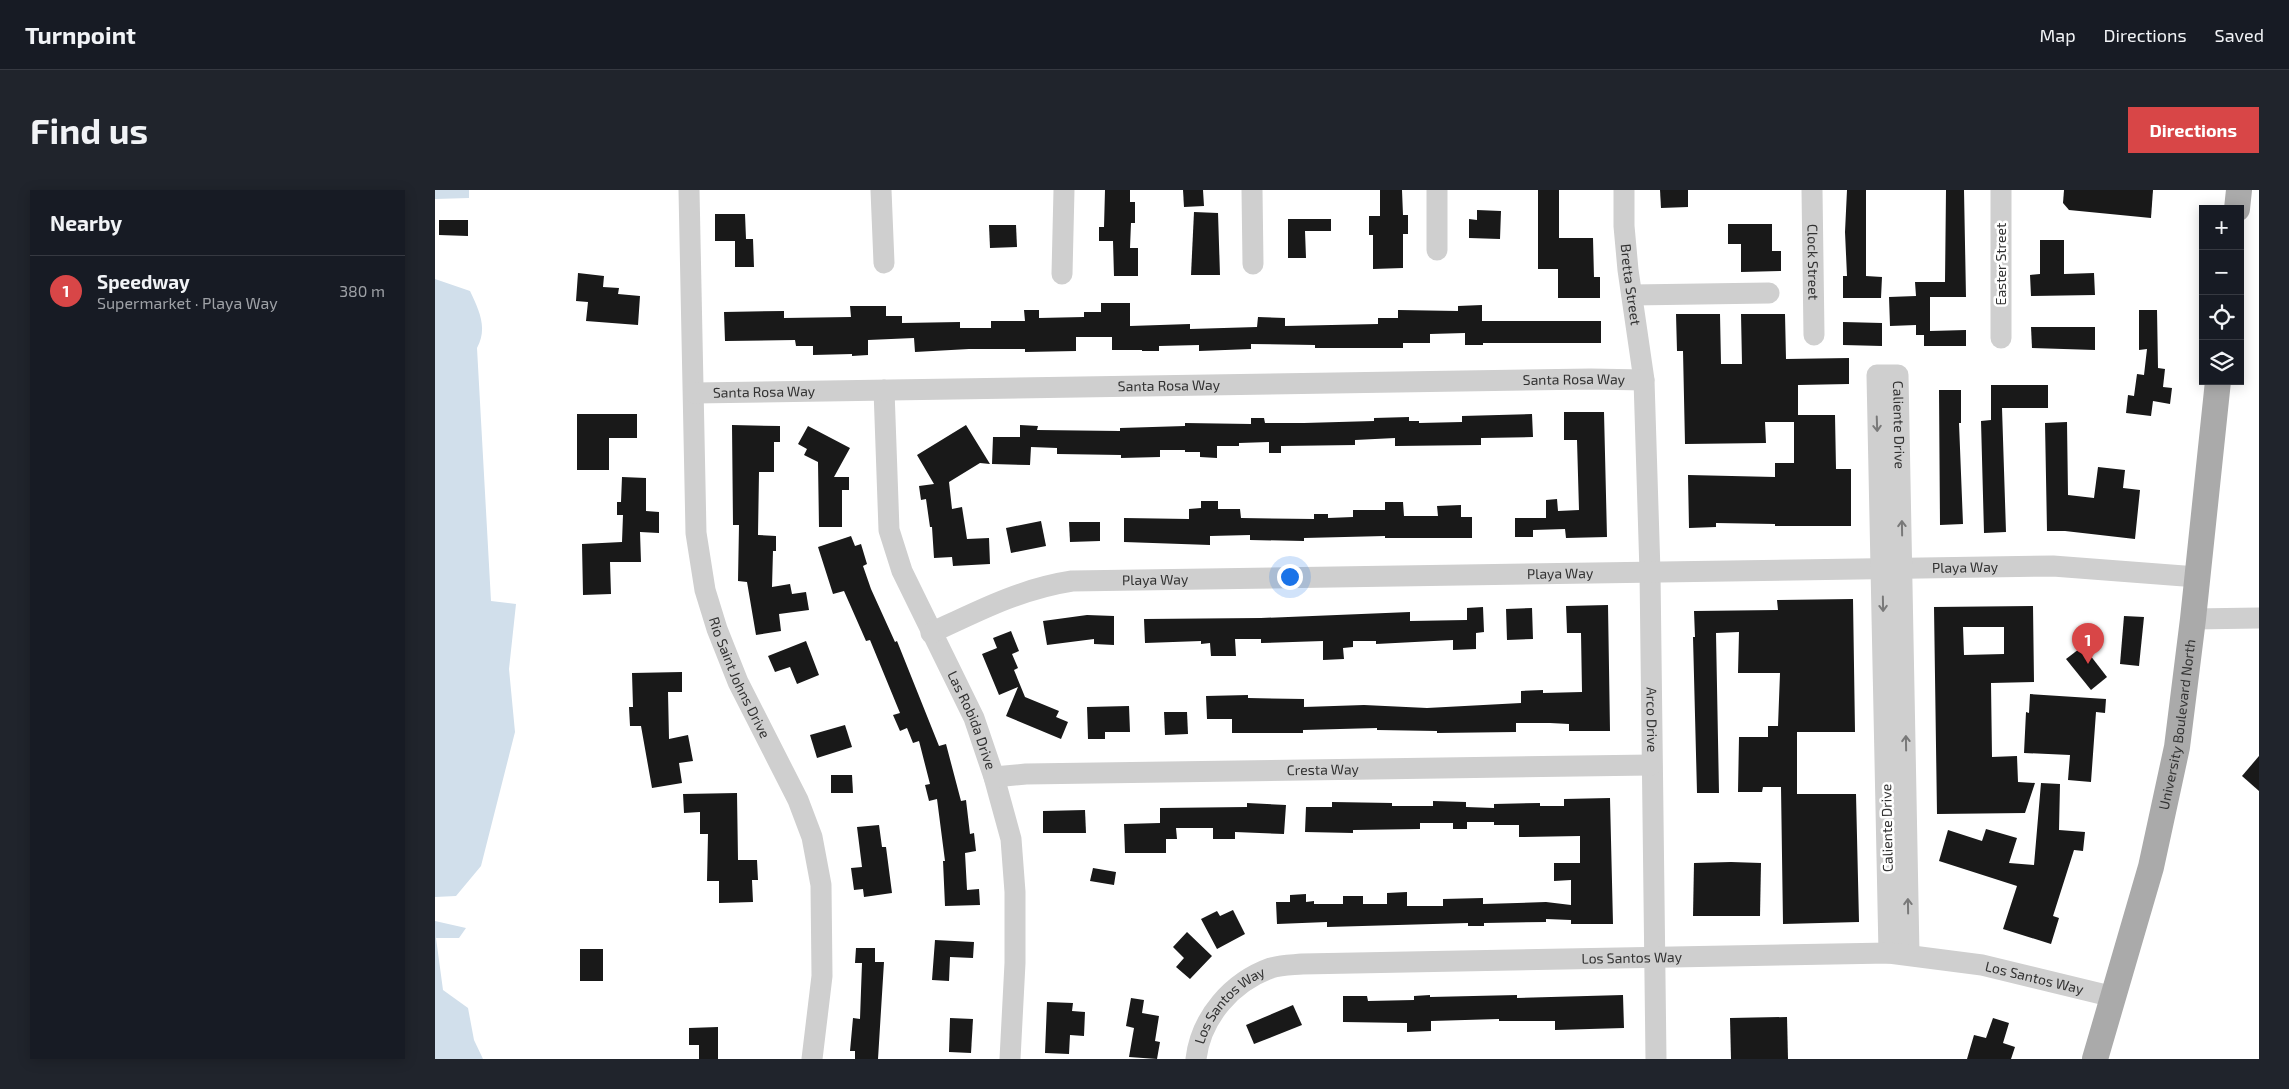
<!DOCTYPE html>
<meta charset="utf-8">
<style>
:root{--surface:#171b24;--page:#20242c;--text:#f1f3f6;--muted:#9ea1a6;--line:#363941;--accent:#d84647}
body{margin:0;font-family:"Exo 2",sans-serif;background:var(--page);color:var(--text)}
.controls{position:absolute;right:15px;top:15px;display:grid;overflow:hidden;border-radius:0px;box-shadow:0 2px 12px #0003}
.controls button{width:45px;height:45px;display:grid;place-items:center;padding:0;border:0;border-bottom:1px solid var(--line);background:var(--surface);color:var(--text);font:25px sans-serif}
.you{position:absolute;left:854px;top:386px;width:18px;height:18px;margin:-12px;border:4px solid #fff;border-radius:50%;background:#1a73e8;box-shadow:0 0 0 8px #1a73e833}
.badge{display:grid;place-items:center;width:32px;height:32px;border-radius:50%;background:var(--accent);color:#fff;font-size:16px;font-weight:700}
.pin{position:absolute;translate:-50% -41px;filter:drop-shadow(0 1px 2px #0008)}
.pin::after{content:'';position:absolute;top:26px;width:18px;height:15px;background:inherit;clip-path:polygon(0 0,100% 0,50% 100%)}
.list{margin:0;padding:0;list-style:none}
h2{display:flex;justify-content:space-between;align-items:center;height:65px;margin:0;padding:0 20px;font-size:21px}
h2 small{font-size:16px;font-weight:400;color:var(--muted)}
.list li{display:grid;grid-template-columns:32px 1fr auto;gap:15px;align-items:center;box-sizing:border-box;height:70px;padding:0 20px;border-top:1px solid var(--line)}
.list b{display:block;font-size:19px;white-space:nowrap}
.list p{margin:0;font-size:16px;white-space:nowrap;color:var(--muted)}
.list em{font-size:16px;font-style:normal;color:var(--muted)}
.icon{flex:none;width:28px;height:28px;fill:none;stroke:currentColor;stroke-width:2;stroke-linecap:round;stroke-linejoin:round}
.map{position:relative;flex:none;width:1824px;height:869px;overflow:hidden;border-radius:0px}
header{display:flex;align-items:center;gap:30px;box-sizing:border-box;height:70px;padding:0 25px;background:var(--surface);border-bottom:1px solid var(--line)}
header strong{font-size:24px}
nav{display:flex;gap:28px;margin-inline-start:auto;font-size:18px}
.intro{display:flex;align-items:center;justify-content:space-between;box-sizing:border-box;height:120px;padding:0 30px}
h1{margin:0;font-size:35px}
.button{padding:12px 22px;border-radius:0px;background:var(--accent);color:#fff;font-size:18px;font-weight:700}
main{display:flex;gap:30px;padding:0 30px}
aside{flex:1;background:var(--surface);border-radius:0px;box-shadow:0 2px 12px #0003}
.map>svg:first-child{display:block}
.water{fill:#d1dfeb}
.building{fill:#191919;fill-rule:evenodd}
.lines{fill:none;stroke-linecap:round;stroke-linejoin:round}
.minor{stroke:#cfcfcf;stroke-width:21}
.major{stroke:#aaa;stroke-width:26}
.oneway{stroke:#797979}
.labels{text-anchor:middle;stroke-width:5;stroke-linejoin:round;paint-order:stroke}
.street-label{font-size:14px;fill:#323232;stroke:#fff}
</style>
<header>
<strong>Turnpoint</strong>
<nav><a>Map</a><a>Directions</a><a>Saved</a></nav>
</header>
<div class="intro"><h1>Find us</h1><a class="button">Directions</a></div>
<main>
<aside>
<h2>Nearby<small></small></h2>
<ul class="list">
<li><span class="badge">1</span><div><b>Speedway</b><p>Supermarket · Playa Way</p></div><em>380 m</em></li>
</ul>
</aside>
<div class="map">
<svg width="1824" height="869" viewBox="0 0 1824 869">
<rect width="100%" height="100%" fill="#fff"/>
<g class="water">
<polygon points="0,0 34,0 34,8 0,9"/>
<path d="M 0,89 L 35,101 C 44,120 53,138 42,158 L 56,411 L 81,414 L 74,479 L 80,542 L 46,676 L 21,706 L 0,707 Z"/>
<polygon points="0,731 31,738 24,748 1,748 8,800 33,818 39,850 48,869 0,869"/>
</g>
<g class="building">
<polygon points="670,0 695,0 695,12 700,12 700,33 696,33 695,58 703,58 703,86 679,86 678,51 664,51 664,37 669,37"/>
<polygon points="748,0 768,0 769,16 749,17"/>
<polygon points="945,0 967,0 968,25 973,25 973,44 968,44 968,78 938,79 938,45 934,45 934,26 945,26"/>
<polygon points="1103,0 1124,0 1124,48 1158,48 1159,87 1165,87 1165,108 1123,108 1123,79 1103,79"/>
<polygon points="1225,0 1253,0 1253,17 1226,18"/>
<polygon points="1412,0 1431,0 1431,86 1447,87 1446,108 1408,108 1408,86 1412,86 1410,42"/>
<polygon points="1511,0 1529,0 1531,107 1495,107 1495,141 1531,140 1531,156 1489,156 1489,145 1481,145 1481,135 1455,136 1454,107 1481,106 1480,92 1510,92"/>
<polygon points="1629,0 1718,0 1716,28 1634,20 1628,13"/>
<polygon points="1042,20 1066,21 1065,49 1034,48 1034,29 1042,30"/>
<polygon points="759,22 783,23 785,85 756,85"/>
<polygon points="280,24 310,24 311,49 318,49 319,77 300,77 300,51 280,51"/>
<polygon points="853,29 896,29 896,41 870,41 871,68 853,68"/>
<polygon points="4,30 33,30 33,46 4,45"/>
<polygon points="1293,34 1337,34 1337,61 1346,61 1346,81 1306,82 1306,54 1293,54"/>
<polygon points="554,35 581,35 582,57 555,58"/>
<polygon points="1605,50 1629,50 1629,84 1659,83 1660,105 1596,106 1595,85 1605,84"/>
<polygon points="143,83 169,86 168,97 184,98 183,104 205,106 203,135 151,131 153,112 141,111"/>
<polygon points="666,113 695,113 695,136 755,134 755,139 822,137 823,127 850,128 850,136 943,134 943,128 963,128 963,120 1023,121 1023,116 1047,115 1047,131 1166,131 1166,153 1048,153 1048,155 1030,155 1030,143 995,144 995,153 968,153 968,158 880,158 880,155 816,154 816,159 764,161 764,155 724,156 724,161 707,161 707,160 677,160 677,147 641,147 641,161 590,162 590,159 534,159 480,162 479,148 433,150 433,165 417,166 417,164 378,165 378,156 361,156 360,150 290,151 289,122 349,121 349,128 416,127 415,116 451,116 451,126 467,126 467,133 525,132 525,138 556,138 556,131 590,131 589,120 604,120 604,128 649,127 649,122 666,122"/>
<polygon points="1704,120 1722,120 1723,178 1730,179 1728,197 1737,198 1735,214 1718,211 1716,226 1691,223 1693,205 1699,206 1702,184 1709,185 1712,159 1704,160"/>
<polygon points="1241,124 1285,124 1286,174 1307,174 1306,124 1350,124 1351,169 1414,168 1414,194 1363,195 1363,225 1400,225 1401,279 1416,279 1416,336 1340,336 1340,334 1281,333 1281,337 1254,338 1253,285 1340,287 1340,273 1359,273 1359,232 1330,232 1331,253 1250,254 1248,161 1242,161"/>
<polygon points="1408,132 1447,133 1447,156 1408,155"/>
<polygon points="1596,137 1660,137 1660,160 1597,158"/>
<polygon points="1556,195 1613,195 1613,218 1567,218 1571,342 1549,343 1546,231 1556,230"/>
<polygon points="1504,200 1526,200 1526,233 1524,233 1528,334 1505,335"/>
<polygon points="1129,222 1169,222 1172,347 1131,348 1130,339 1098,340 1098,347 1080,347 1080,328 1111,328 1111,310 1122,309 1123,321 1144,320 1142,250 1129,250"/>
<polygon points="142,224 202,224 202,248 174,248 174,280 142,280"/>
<polygon points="1097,224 1098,247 1046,248 1046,255 960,256 960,248 920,250 920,255 846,256 846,263 834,263 834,252 804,253 804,256 782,256 782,268 765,267 765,262 750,262 750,260 725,260 725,267 686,268 686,265 622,264 622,258 596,257 595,275 557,274 558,247 585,247 585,235 603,236 602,240 685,241 685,238 750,236 750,233 816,234 816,228 829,228 830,233 869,233 939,231 939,228 974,227 974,231 984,231 984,233 1027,232 1027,226"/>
<polygon points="1632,232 1633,305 1659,308 1663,277 1690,280 1688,298 1705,300 1700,349 1630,341 1612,341 1610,233"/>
<polygon points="297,235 345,236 345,252 339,252 339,282 324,282 323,345 341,346 341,361 338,361 337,397 355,394 357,404 371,402 374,420 344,424 346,441 321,445 312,392 303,391 304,335 298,335"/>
<polygon points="531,235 555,274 545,273 514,292 517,319 527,317 532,349 554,348 555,374 518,376 517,367 499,368 497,337 495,337 491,309 486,310 484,296 499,294 482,265"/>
<polygon points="373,236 415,258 399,287 414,287 414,300 407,300 407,337 384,337 383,272 369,265 372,259 363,254"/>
<polygon points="187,287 211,288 211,321 224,322 224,343 205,342 206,372 175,372 176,404 148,405 147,354 187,352 188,325 182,325 182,312 186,312"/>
<polygon points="766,311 783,311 783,319 805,319 806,328 879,329 879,324 893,324 893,328 918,327 918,320 950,320 950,312 968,312 969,326 1003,326 1002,316 1026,315 1026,327 1037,327 1037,348 950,348 950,346 869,348 869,351 815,350 815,345 775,346 775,355 689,352 689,328 754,329 754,319 766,318"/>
<polygon points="606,331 611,356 576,363 571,338"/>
<polygon points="634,332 665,332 665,351 635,352"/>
<polygon points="416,346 420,356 426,354 432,374 428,376 436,399 460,452 462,451 504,556 511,554 526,611 531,610 535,644 539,643 541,661 530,663 532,700 544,699 545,715 510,716 508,671 510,671 502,609 494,611 490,595 495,594 484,551 478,553 472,538 465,541 458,525 465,523 435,450 431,451 409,401 398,404 383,357"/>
<polygon points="1418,409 1420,542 1362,542 1362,604 1421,604 1424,732 1348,734 1346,597 1328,597 1327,602 1303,602 1304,547 1333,547 1333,536 1343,536 1345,483 1303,483 1304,442 1281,443 1284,603 1262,603 1258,447 1260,447 1259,421 1343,420 1342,410"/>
<polygon points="1173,415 1175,541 1134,541 1134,534 1115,533 1081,533 1081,542 1002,543 1002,541 942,540 942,538 868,540 868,543 797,543 797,529 772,529 771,506 813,505 813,508 869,509 869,517 929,515 992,518 1086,513 1086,501 1108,500 1108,503 1147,502 1146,443 1132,443 1131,416"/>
<path d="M 1598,416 L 1599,492 L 1556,493 L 1557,567 L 1582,566 L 1583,592 L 1600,593 L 1590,623 L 1502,624 L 1499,417 ZM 1528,437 L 1569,437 L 1569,464 L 1529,465 Z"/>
<polygon points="1048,417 1049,442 1041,443 1041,459 1018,460 1018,450 941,454 941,451 918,451 918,457 908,458 909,469 888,470 888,451 826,453 826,449 800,449 801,466 776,466 775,453 766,454 766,451 710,453 709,429 826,428 975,422 975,431 1032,430 1032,418"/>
<polygon points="1097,418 1098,449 1072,450 1071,419"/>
<polygon points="652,425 679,426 679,455 659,454 659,449 612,455 608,431"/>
<polygon points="1689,426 1709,427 1704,476 1685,474"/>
<polygon points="576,441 584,461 577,464 583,478 579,480 590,507 624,521 621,527 633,532 626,549 571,526 583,497 564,505 547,464 562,458 558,448"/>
<polygon points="371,451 384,485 362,494 355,477 340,482 333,466"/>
<polygon points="1648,456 1672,487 1656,500 1631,469"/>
<polygon points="247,482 247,502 233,502 234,549 253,545 258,571 244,573 247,593 217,598 206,536 195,536 194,517 198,517 197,483"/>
<polygon points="1595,504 1671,509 1670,523 1661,522 1656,592 1633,590 1635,565 1589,563 1591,522 1594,523"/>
<polygon points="694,516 695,542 670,542 670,549 653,549 652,517"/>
<polygon points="729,522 752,522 753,544 730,545"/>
<polygon points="410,535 417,557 382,568 375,545"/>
<polygon points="1824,566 1824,601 1807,586"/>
<polygon points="396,585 417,585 418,603 396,603"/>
<polygon points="1606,593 1625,594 1624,640 1650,642 1648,661 1639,660 1618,726 1624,728 1616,754 1568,739 1582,696 1504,671 1513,640 1547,651 1551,639 1582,648 1574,673 1599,675"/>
<polygon points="302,603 303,670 322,670 323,690 317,690 318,712 284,713 284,691 272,691 273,644 265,644 265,622 249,623 248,604"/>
<polygon points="1175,608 1178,734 1136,734 1136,730 1111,729 1111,732 1049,733 1049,736 1033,736 1033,733 892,737 892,732 842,734 841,712 855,712 855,705 871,704 871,712 879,711 879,714 908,714 908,706 928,706 928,714 952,714 952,703 972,702 972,716 1008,716 1008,709 1048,708 1048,714 1111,712 1136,715 1136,690 1119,691 1119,673 1145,673 1145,646 1084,647 1084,635 1059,635 1059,632 1032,632 1032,639 1018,639 1018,633 985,633 985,639 918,640 918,643 870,642 871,617 897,617 897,612 957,613 957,616 998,616 998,611 1031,612 1031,617 1059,618 1059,614 1105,613 1105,616 1129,616 1129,609"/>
<polygon points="812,613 851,615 849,644 800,642 800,649 778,649 778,638 741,638 742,649 731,649 731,663 690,663 689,634 725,633 725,618 812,617"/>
<polygon points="650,620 651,643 608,643 608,621"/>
<polygon points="444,635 447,657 451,657 457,703 429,707 428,699 419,700 416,678 427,677 422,637"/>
<polygon points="1296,672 1326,673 1325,726 1258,726 1259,673"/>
<polygon points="658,678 681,682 679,695 655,691"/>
<polygon points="798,720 810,744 782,759 766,729 782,721 785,726"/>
<polygon points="752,742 777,766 755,789 741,777 749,768 738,757"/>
<polygon points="500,750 539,752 538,768 515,767 514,791 497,790"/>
<polygon points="421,758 440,758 440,772 449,772 443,869 420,869 420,861 415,861 418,828 425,829 427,773 420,773"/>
<rect x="145" y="759" width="23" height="32"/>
<polygon points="995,805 995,807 1082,805 1082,808 1188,805 1189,838 1120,840 1120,831 1064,831 1064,829 996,831 996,841 972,842 972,833 908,832 908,806 932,806 933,811 979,810 979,806"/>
<polygon points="696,808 709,810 707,823 724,826 720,851 725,852 722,869 694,867 699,838 691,836"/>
<polygon points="612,812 638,813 637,821 650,822 649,846 635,845 634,864 610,863"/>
<polygon points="858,815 867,835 819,854 811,835"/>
<polygon points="1352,827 1353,869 1296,869 1295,828"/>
<polygon points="515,828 538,829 536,863 514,862"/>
<polygon points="1558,828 1574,833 1568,853 1580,857 1576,869 1532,869 1539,845 1551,848"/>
<polygon points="283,837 283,869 264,869 264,855 254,855 254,838"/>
</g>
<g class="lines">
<g class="minor">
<path id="s1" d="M 254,0 L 261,343 L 270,400 L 282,439 L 303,492 L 363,610 L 377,647 L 386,695 L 387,786 L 377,869"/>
<polyline points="446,0 449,73"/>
<polyline points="817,0 818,74"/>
<path id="s2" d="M 1189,0 L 1189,36 L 1193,80 L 1209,190 L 1215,382 L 1221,869"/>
<path id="s3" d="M 1377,0 L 1379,145"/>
<polyline points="1566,0 1566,148"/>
<polyline points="1002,60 1002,0"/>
<polyline points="627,84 629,0"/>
<polyline points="1197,105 1334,103"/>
<path id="s4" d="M 449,200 L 454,340 L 467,381 L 539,528 L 559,587 L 576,649 L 580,702 L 580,773 L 575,869"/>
<path id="s5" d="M 259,203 L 1156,189 L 1209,190"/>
<polyline points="1758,429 1824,428"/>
<path id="s6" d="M 496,443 C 543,421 585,399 637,391 L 1618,376 L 1762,387"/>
<path id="s7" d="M 559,587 L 591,584 L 1216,575"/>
<path id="s8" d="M 1454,763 L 1442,185 L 1463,185 L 1474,764"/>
<path id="s9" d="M 761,869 C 766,827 797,792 836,778 C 846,775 857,775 867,774 L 1454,763 L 1547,775 L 1679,807"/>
</g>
<g class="major">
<polyline points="1802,19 1804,0"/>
<path id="s10" d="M 1660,869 L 1716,677 L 1742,557 L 1758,429 L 1783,191"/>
</g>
</g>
<defs><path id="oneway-shaft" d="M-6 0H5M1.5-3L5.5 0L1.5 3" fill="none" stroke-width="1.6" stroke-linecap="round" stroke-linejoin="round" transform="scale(1.25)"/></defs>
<g class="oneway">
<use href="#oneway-shaft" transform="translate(1442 234) rotate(88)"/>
<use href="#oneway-shaft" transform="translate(1467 338) rotate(-91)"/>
<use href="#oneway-shaft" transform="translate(1448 414) rotate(89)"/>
<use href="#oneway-shaft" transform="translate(1471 553) rotate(-91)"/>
<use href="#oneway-shaft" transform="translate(1473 716) rotate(-91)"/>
</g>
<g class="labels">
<g class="street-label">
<text dy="5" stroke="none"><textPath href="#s3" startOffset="72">Clock Street</textPath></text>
<text transform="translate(1566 74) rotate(-90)" y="5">Easter Street</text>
<text dy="5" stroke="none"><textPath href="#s2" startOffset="95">Bretta Street</textPath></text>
<text dy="5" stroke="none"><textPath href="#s5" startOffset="880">Santa Rosa Way</textPath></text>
<text dy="5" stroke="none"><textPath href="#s5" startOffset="475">Santa Rosa Way</textPath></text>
<text dy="5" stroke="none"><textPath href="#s5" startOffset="70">Santa Rosa Way</textPath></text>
<text dy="5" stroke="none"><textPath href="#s8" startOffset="649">Caliente Drive</textPath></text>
<text dy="5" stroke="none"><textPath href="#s6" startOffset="1044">Playa Way</textPath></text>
<text dy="5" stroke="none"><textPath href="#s6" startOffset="639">Playa Way</textPath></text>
<text dy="5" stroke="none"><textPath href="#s6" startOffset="234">Playa Way</textPath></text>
<text dy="5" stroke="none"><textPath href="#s1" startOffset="495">Rio Saint Johns Drive</textPath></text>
<text dy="5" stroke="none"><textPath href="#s2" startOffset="531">Arco Drive</textPath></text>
<text dy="5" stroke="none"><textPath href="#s4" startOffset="348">Las Robida Drive</textPath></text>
<text dy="5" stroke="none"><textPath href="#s10" startOffset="345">University Boulevard North</textPath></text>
<text dy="5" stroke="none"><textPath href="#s7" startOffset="329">Cresta Way</textPath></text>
<text transform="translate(1452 638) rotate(-91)" y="5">Caliente Drive</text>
<text dy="5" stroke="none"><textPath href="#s9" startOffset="485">Los Santos Way</textPath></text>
<text dy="5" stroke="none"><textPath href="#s9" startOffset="890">Los Santos Way</textPath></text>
<text dy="5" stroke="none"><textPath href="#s9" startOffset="66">Los Santos Way</textPath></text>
</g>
</g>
</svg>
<div class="controls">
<button>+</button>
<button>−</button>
<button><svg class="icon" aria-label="locate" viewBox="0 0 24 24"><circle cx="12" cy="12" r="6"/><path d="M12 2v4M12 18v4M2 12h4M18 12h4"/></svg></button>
<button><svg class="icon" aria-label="layers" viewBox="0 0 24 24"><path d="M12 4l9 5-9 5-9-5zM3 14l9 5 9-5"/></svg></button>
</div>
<div class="you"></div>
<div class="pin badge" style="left:1653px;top:474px">1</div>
</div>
</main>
